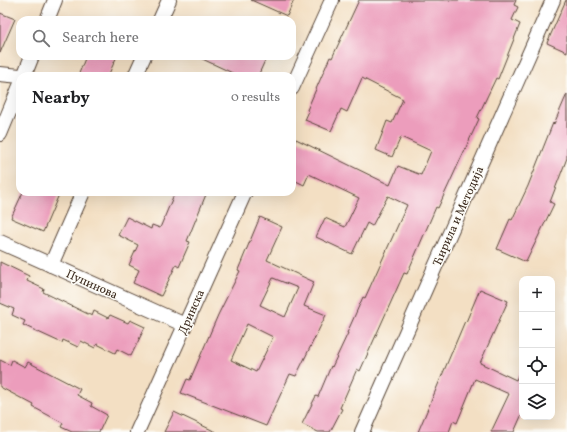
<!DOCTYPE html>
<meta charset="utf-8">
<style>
:root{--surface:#fff;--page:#f2f2f2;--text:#202124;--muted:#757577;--line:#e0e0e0}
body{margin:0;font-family:Vollkorn,serif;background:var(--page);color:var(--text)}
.controls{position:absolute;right:12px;bottom:12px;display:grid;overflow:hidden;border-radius:8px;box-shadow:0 4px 16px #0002}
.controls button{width:36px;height:36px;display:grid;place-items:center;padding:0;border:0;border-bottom:1px solid var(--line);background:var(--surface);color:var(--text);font:20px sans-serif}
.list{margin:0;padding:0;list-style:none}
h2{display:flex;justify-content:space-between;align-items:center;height:52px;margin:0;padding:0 16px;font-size:17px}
h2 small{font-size:13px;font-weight:400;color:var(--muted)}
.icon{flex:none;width:22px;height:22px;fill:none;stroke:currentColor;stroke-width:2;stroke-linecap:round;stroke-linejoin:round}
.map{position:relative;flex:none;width:567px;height:432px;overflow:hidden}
.search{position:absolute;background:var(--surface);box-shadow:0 4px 16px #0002;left:16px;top:16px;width:280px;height:44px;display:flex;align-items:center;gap:10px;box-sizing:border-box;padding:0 14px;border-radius:12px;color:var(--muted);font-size:15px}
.panel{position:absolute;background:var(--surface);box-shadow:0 4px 16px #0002;left:16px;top:72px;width:280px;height:124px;border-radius:12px}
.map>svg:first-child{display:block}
.building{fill:#ec9dbc;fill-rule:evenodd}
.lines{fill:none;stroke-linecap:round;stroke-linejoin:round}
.minor-casing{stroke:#574537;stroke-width:16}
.minor{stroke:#fff;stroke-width:14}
.labels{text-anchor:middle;stroke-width:3;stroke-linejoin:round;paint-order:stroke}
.street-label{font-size:12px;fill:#3b2a1e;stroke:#fdfcf7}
</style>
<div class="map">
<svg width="567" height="432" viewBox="0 0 567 432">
<rect width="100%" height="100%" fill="#fdfcf7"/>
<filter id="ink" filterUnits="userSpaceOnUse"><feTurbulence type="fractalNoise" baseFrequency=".025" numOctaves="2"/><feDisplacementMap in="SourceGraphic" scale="8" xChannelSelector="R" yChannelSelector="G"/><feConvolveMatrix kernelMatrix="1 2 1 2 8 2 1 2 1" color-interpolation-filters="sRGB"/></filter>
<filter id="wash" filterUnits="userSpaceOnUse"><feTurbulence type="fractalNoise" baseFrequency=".012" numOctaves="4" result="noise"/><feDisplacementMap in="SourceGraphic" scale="16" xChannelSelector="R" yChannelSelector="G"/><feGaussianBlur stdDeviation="0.9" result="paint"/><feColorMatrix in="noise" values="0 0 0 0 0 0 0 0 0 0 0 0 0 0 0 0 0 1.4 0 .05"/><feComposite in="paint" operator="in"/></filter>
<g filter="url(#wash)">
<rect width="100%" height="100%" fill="#f3dfc3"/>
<g id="blocks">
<g class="building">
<polygon points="251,0 294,0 287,16"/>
<polygon points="359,0 516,0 514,5 518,7 512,20 520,24 498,79 496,78 477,118 479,119 438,208 436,207 407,274 404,273 360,371 357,369 340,408 342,409 330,432 318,432 302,424 316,396 318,397 331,366 332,367 348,333 347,333 363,297 365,298 407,205 388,196 372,226 367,223 352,254 316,237 325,218 345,227 359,198 309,174 304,185 292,179 292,147 296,139 390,185 398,166 421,175 431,151 401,137 392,157 376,150 387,121 392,123 403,99 362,78 347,112 341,109 331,131 305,120 309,111 307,110 330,57 332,58"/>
<polygon points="566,0 567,0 567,52 547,43"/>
<polygon points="0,13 15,19 0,53"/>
<polygon points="86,56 117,56 108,76 78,76"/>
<polygon points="196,56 267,56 258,76 239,76"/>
<polygon points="567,94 567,158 550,202 554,204 526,262 497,249 510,219 512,220 528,186 553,123 554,124"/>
<polygon points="23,192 60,192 43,232 11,218"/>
<polygon points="175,192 207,192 187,241 190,242 179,267 176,265 161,296 133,283 139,270 129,265 138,245 118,235 127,217 151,229 152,225 160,228"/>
<path d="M 260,217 L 282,227 L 267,260 L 314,282 L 304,306 L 326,315 L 296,376 L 290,374 L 266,426 L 181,393 L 187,379 L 190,380 L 218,315 L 240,271 L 238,270 ZM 273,278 L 298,288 L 285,317 L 260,305 ZM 247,324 L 273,337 L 256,372 L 231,360 Z"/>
<polygon points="0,262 29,276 27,281 44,289 43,292 92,316 94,311 108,318 110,315 128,323 130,320 145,327 131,356 117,349 115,353 97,344 95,348 81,341 78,347 63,340 62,343 23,325 25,321 12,315 14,309 0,303"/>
<polygon points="480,289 508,301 480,363 516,380 522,367 522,414 514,432 491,432 509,394 475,379 457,423 453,421 449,432 418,432 465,321 466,322"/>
<polygon points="0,360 10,365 12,360 25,367 28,362 80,389 77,395 92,403 91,406 107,415 99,432 72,432 61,427 63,423 33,407 34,405 0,387"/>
<polygon points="174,412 216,432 164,432"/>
</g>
</g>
</g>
<g filter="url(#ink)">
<use href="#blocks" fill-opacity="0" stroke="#574537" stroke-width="1"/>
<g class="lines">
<g class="minor-casing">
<g id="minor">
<polyline points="47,20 55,0"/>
<polyline points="160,20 169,0"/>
<polyline points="0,74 20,76"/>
<polyline points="24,76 32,56"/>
<polyline points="135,76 144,56"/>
<polyline points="292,88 332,0"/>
<polyline points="0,134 20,86"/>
<polyline points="0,242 185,325"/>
<polyline points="51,265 83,192"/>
<polyline points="137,432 245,192"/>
<polyline points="362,432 553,0"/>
</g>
</g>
<use href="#minor" class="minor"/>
</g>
</g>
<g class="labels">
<g class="street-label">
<text transform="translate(458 216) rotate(-66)" y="4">Ћирила и Методија</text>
<text transform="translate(92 284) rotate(24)" y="4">Пупинова</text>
<text transform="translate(191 312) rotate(-66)" y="4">Дринска</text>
</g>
</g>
</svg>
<div class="controls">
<button>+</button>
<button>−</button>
<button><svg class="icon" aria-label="locate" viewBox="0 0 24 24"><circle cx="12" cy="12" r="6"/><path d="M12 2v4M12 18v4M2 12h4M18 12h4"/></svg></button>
<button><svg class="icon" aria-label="layers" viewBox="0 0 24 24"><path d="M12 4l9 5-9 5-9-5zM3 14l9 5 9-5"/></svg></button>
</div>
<div class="search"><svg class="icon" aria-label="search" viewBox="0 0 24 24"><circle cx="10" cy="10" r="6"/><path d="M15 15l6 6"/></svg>Search here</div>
<section class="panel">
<h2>Nearby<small>0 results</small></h2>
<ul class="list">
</ul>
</section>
</div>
